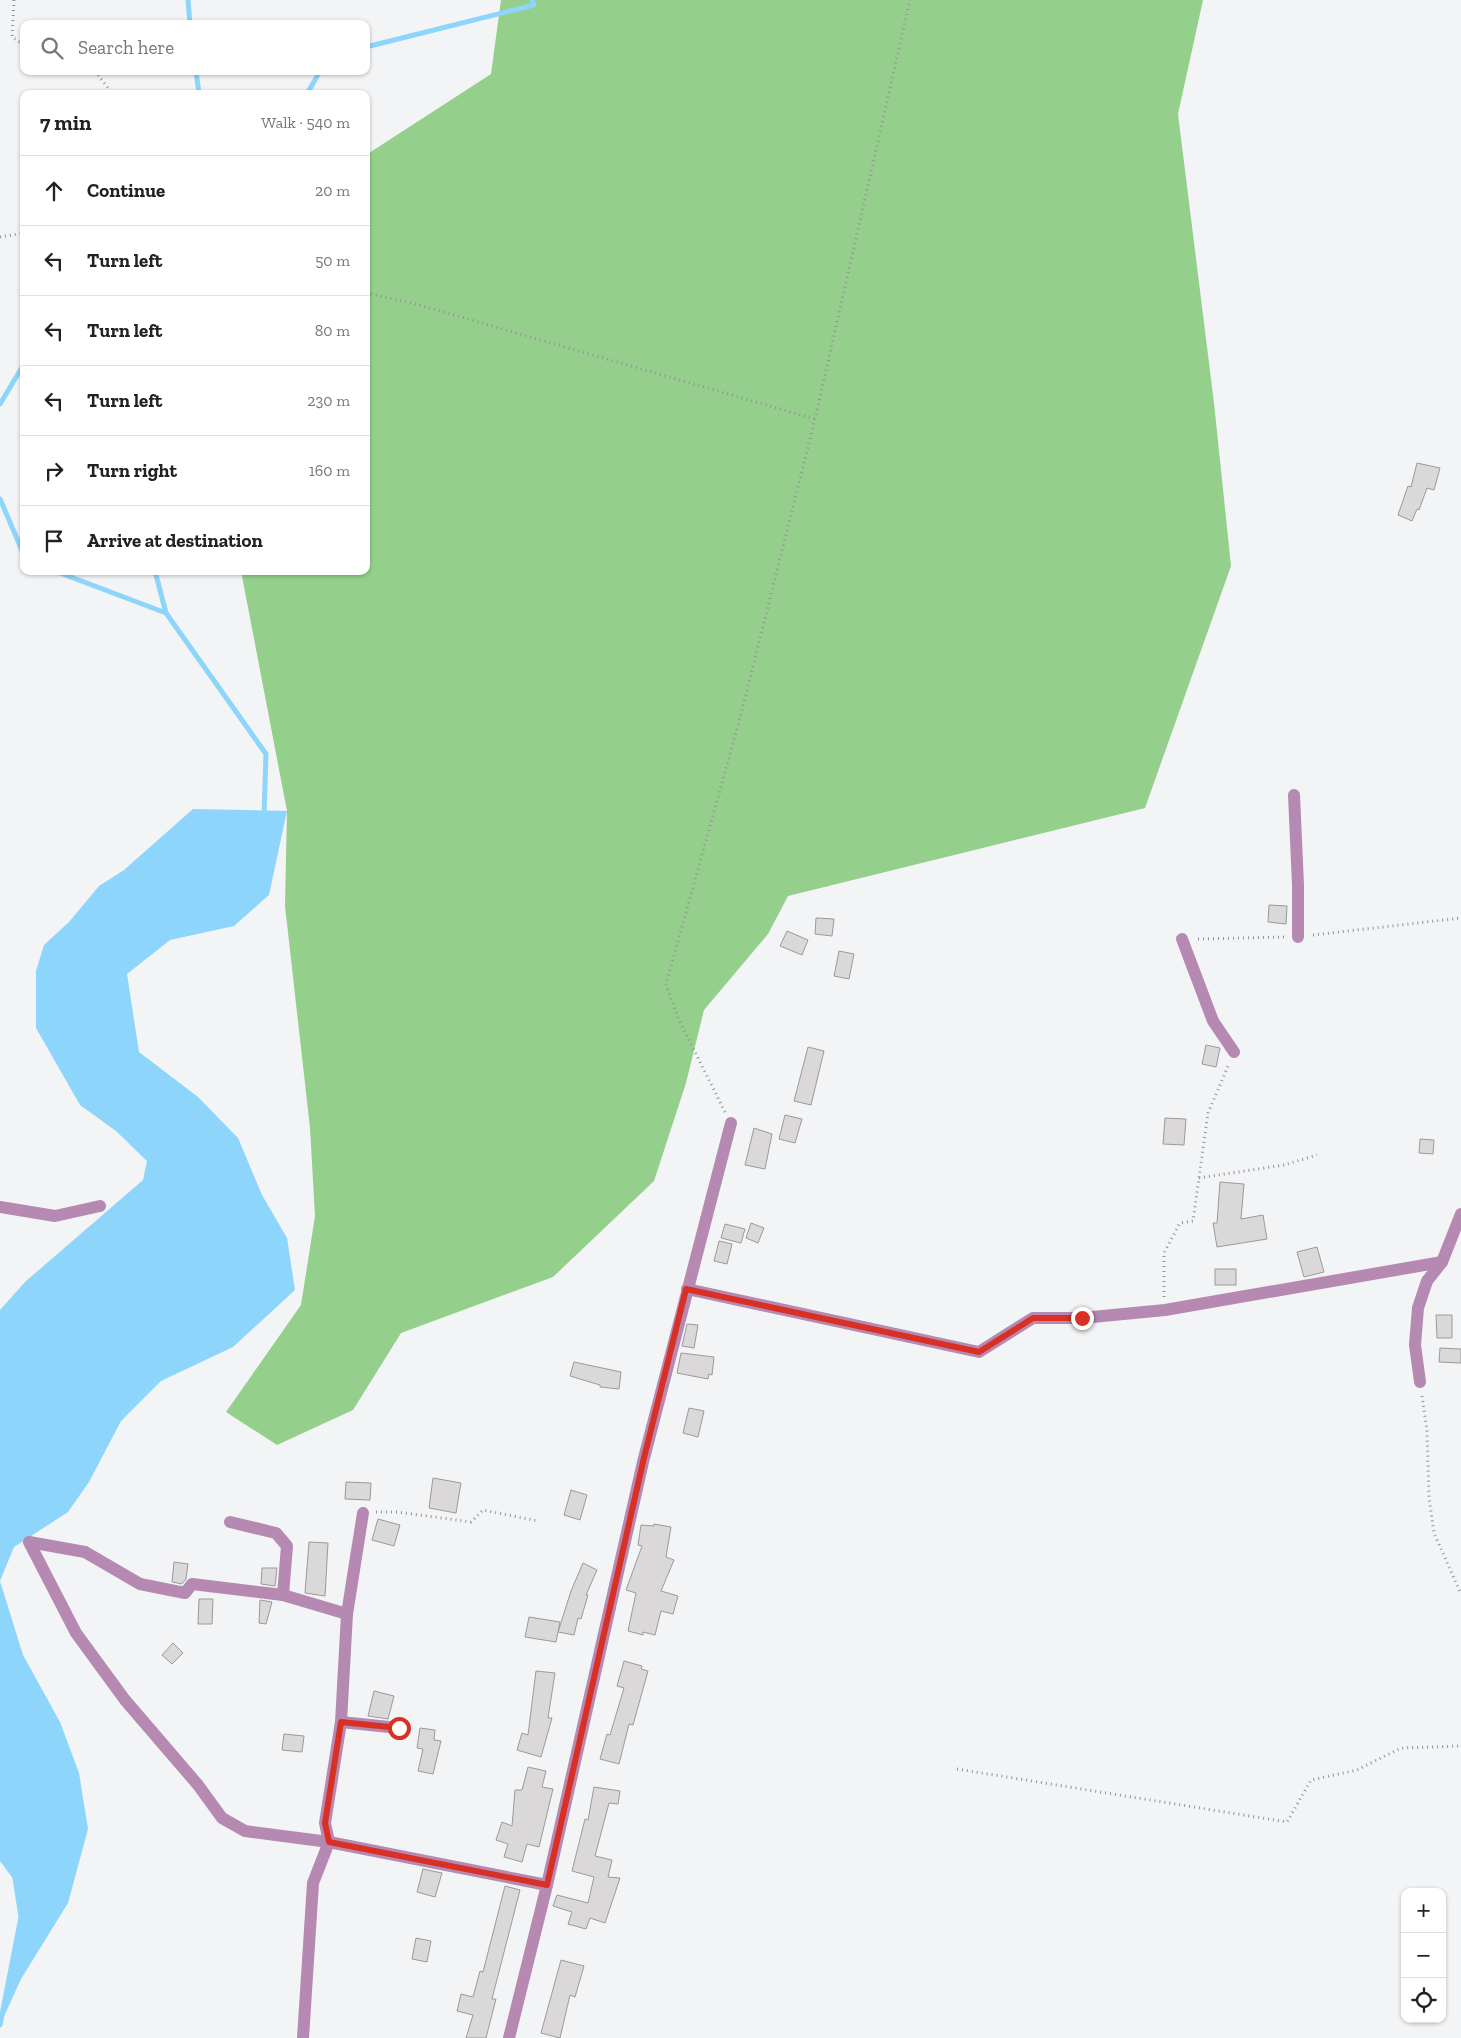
<!DOCTYPE html>
<meta charset="utf-8">
<style>
:root{--surface:#fff;--page:#f2f2f2;--text:#222;--muted:#767676;--line:#e0e0e0}
body{margin:0;font-family:"Zilla Slab",serif;background:var(--page);color:var(--text)}
.controls{position:absolute;right:15px;bottom:15px;display:grid;overflow:hidden;border-radius:10px;box-shadow:0 1px 4px #0004}
.controls button{width:45px;height:45px;display:grid;place-items:center;padding:0;border:0;border-bottom:1px solid var(--line);background:var(--surface);color:var(--text);font:25px sans-serif}
.stop{position:absolute;width:15px;height:15px;margin:-11px;border:4px solid #d93025;border-radius:50%;background:#fff}
.stop.end{background:#d93025;border-color:#fff;box-shadow:0 1px 5px #0008}
.list{margin:0;padding:0;list-style:none}
h2{display:flex;justify-content:space-between;align-items:center;height:65px;margin:0;padding:0 20px;font-size:21px}
h2 small{font-size:16px;font-weight:400;color:var(--muted)}
.list li{display:grid;grid-template-columns:32px 1fr auto;gap:15px;align-items:center;box-sizing:border-box;height:70px;padding:0 20px;border-top:1px solid var(--line)}
.list b{display:block;font-size:19px;white-space:nowrap}
.list em{font-size:16px;font-style:normal;color:var(--muted)}
.icon{flex:none;width:28px;height:28px;fill:none;stroke:currentColor;stroke-width:2;stroke-linecap:round;stroke-linejoin:round}
.map{position:relative;flex:none;width:1461px;height:2038px;overflow:hidden}
.search{position:absolute;background:var(--surface);box-shadow:0 1px 4px #0004;left:20px;top:20px;width:350px;height:55px;display:flex;align-items:center;gap:12px;box-sizing:border-box;padding:0 18px;border-radius:10px;color:var(--muted);font-size:19px}
.panel{position:absolute;background:var(--surface);box-shadow:0 1px 4px #0004;left:20px;top:90px;width:350px;height:485px;border-radius:10px}
.map>svg:first-child{display:block}
.forest{fill:#94cf8c}
.water{fill:#8dd5fa}
.lines{fill:none;stroke-linecap:round;stroke-linejoin:round}
.stream{stroke:#8dd5fa;stroke-width:5}
.building{fill:#dad8d8;stroke:#9b9a9a}
.path{stroke:#939495;stroke-width:3;stroke-dasharray:1 4;stroke-linecap:butt}
.minor{stroke:#b589b1;stroke-width:12}
.route{stroke:#d93025;stroke-width:6}
</style>
<div class="map">
<svg width="1461" height="2038" viewBox="0 0 1461 2038">
<rect width="100%" height="100%" fill="#f3f4f5"/>
<polygon class="forest" points="501,0 1203,0 1178,114 1214,403 1231,566 1145,808 788,896 768,934 704,1010 686,1083 654,1181 553,1277 401,1333 353,1410 277,1445 226,1412 301,1305 315,1216 310,1128 285,906 287,811 241,571 366,571 366,155 491,74"/>
<polygon class="water" points="193,809 287,811 269,895 234,926 170,940 127,974 139,1052 198,1097 238,1138 262,1195 287,1238 295,1290 233,1347 161,1381 121,1421 89,1482 68,1512 14,1547 0,1581 23,1655 60,1722 79,1773 88,1829 68,1903 21,1979 1,2023 21,1917 14,1880 0,1861 0,1310 25,1282 143,1180 147,1161 116,1131 80,1105 36,1028 36,971 44,945 69,922 99,886 124,870"/>
<g class="lines">
<g class="stream">
<polyline points="188,0 190,24"/>
<polyline points="366,47 534,5 532,0"/>
<polyline points="196,71 199,94"/>
<polyline points="307,94 320,71"/>
<polyline points="0,404 24,364"/>
<polyline points="0,499 24,555"/>
<polyline points="55,571 166,613"/>
<polyline points="155,571 166,613 266,754 264,815"/>
<polyline points="0,2025 21,1917 15,1878"/>
</g>
</g>
<g class="building">
<polygon points="1417,463 1440,468 1434,490 1427,488 1419,510 1417,509 1412,521 1398,515 1408,486 1411,487"/>
<polygon points="1269,905 1287,906 1286,924 1268,922"/>
<polygon points="816,918 834,919 832,936 815,934"/>
<polygon points="787,931 808,940 802,955 780,946"/>
<polygon points="839,951 854,954 849,979 834,976"/>
<polygon points="1206,1045 1220,1048 1216,1067 1202,1064"/>
<polygon points="808,1047 824,1051 811,1105 794,1101"/>
<polygon points="785,1115 802,1119 795,1143 779,1139"/>
<polygon points="1165,1118 1186,1119 1184,1145 1163,1144"/>
<polygon points="754,1128 772,1134 765,1169 745,1165"/>
<polygon points="1420,1139 1434,1140 1433,1154 1419,1153"/>
<polygon points="1220,1182 1244,1184 1241,1219 1263,1215 1267,1239 1217,1247 1213,1223 1217,1223"/>
<polygon points="751,1223 764,1228 758,1243 746,1238"/>
<polygon points="725,1224 745,1229 741,1243 721,1238"/>
<polygon points="719,1241 732,1244 727,1264 714,1261"/>
<polygon points="1317,1247 1324,1272 1304,1277 1297,1252"/>
<rect x="1215" y="1269" width="21" height="16"/>
<polygon points="1436,1315 1452,1315 1452,1338 1437,1338"/>
<polygon points="687,1324 698,1325 694,1348 682,1346"/>
<polygon points="1440,1348 1461,1349 1461,1363 1439,1362"/>
<polygon points="681,1353 714,1357 712,1375 709,1374 708,1379 677,1373"/>
<polygon points="574,1362 621,1372 619,1389 600,1387 600,1385 570,1376"/>
<polygon points="689,1408 704,1411 698,1437 683,1433"/>
<polygon points="433,1478 461,1483 456,1513 429,1508"/>
<polygon points="346,1482 371,1483 370,1500 345,1499"/>
<polygon points="571,1490 587,1495 580,1520 564,1515"/>
<polygon points="378,1519 400,1525 394,1546 372,1540"/>
<polygon points="654,1524 671,1527 666,1557 674,1560 661,1591 678,1596 673,1614 661,1611 655,1635 643,1632 643,1635 628,1631 636,1593 626,1590 642,1546 638,1545 641,1525 654,1526"/>
<polygon points="309,1542 328,1543 325,1596 305,1593"/>
<polygon points="174,1562 188,1564 186,1579 182,1584 172,1582"/>
<polygon points="583,1563 597,1570 586,1595 588,1595 581,1619 578,1618 574,1635 558,1632 571,1591"/>
<polygon points="262,1568 277,1568 275,1586 261,1584"/>
<polygon points="199,1599 213,1599 212,1624 198,1624"/>
<polygon points="260,1600 272,1602 266,1624 259,1623"/>
<polygon points="529,1617 560,1622 556,1642 525,1637"/>
<polygon points="173,1643 183,1653 172,1664 162,1655"/>
<polygon points="624,1661 642,1666 641,1669 648,1671 633,1725 629,1724 619,1764 600,1759 607,1734 610,1735 624,1688 617,1686"/>
<polygon points="536,1671 555,1673 548,1718 552,1718 541,1757 517,1750 522,1733 528,1735"/>
<polygon points="374,1691 394,1696 388,1719 368,1716"/>
<polygon points="420,1728 435,1730 434,1740 441,1741 433,1774 418,1771 423,1749 417,1748"/>
<polygon points="284,1734 304,1736 302,1752 282,1750"/>
<polygon points="528,1767 546,1771 542,1787 553,1789 539,1847 527,1844 522,1862 504,1857 508,1844 496,1840 502,1822 512,1826 515,1790 522,1790"/>
<polygon points="594,1787 620,1791 618,1804 609,1803 595,1856 612,1860 608,1877 620,1878 605,1923 590,1918 586,1929 568,1924 572,1912 553,1906 557,1895 588,1903 594,1877 572,1871 585,1819 588,1820"/>
<polygon points="423,1869 442,1873 435,1897 417,1892"/>
<polygon points="505,1886 520,1890 492,1999 496,1999 489,2026 486,2038 466,2038 473,2015 457,2011 461,1994 473,1997 480,1971 483,1972"/>
<polygon points="416,1938 431,1941 427,1962 412,1959"/>
<polygon points="561,1960 584,1966 575,1997 570,1995 560,2038 541,2033"/>
</g>
<g class="lines">
<g class="path">
<polyline points="14,0 12,37 24,45"/>
<polyline points="95,71 108,88 109,94"/>
<polyline points="0,237 24,233"/>
<polyline points="366,293 416,304 815,419"/>
<polyline points="1313,935 1461,918"/>
<polyline points="1198,939 1284,937"/>
<polyline points="725,1112 678,1018 666,984 739,722 815,419 910,0"/>
<polyline points="1199,1178 1284,1165 1317,1155"/>
<polyline points="1164,1297 1164,1253 1180,1223 1193,1221 1208,1113 1229,1064"/>
<polyline points="1422,1396 1427,1430 1429,1498 1434,1533 1461,1594"/>
<polyline points="376,1512 397,1512 471,1522 483,1510 538,1521"/>
<polyline points="957,1769 1287,1822 1311,1780 1357,1770 1401,1748 1461,1746"/>
</g>
<g class="minor">
<polyline points="1294,795 1298,885 1298,937"/>
<polyline points="1182,939 1213,1021 1234,1052"/>
<polyline points="0,1207 55,1216 100,1206"/>
<polyline points="687,1289 979,1352 1033,1318 1082,1318 1165,1310 1442,1262"/>
<polyline points="1420,1382 1415,1345 1418,1308 1427,1281 1442,1262 1461,1214"/>
<polyline points="230,1522 276,1533 287,1546 283,1595"/>
<polyline points="347,1614 283,1595 192,1584 185,1593 140,1584 85,1552 29,1542 76,1633 125,1700 198,1785 222,1818 245,1831 329,1842 547,1885"/>
<polyline points="341,1722 399,1728"/>
<polyline points="303,2038 313,1883 329,1842 325,1823 341,1722 347,1614 363,1513"/>
<polyline points="509,2038 547,1885 643,1462 731,1123"/>
</g>
</g>
<g class="lines">
<polyline class="route" points="399,1728 341,1722 325,1823 329,1842 547,1885 643,1462 686,1289 979,1352 1033,1318 1082,1318"/>
</g>
</svg>
<div class="controls">
<button>+</button>
<button>−</button>
<button><svg class="icon" aria-label="locate" viewBox="0 0 24 24"><circle cx="12" cy="12" r="6"/><path d="M12 2v4M12 18v4M2 12h4M18 12h4"/></svg></button>
</div>
<div class="stop" style="left:399px;top:1728px"></div>
<div class="stop end" style="left:1082px;top:1318px"></div>
<div class="search"><svg class="icon" aria-label="search" viewBox="0 0 24 24"><circle cx="10" cy="10" r="6"/><path d="M15 15l6 6"/></svg>Search here</div>
<section class="panel">
<h2>7 min<small>Walk · 540 m</small></h2>
<ul class="list">
<li><svg class="icon" aria-label="ahead" viewBox="0 0 24 24"><path d="M12 20V5M6 11l6-6 6 6"/></svg><div><b>Continue</b></div><em>20 m</em></li>
<li><svg class="icon" aria-label="left" viewBox="0 0 24 24"><path d="M17 20v-9H6M10 6l-5 5 5 5"/></svg><div><b>Turn left</b></div><em>50 m</em></li>
<li><svg class="icon" aria-label="left" viewBox="0 0 24 24"><path d="M17 20v-9H6M10 6l-5 5 5 5"/></svg><div><b>Turn left</b></div><em>80 m</em></li>
<li><svg class="icon" aria-label="left" viewBox="0 0 24 24"><path d="M17 20v-9H6M10 6l-5 5 5 5"/></svg><div><b>Turn left</b></div><em>230 m</em></li>
<li><svg class="icon" aria-label="right" viewBox="0 0 24 24"><path d="M7 20v-9h11M14 6l5 5-5 5"/></svg><div><b>Turn right</b></div><em>160 m</em></li>
<li><svg class="icon" aria-label="arrive" viewBox="0 0 24 24"><path d="M6 21V4h12l-3 4 3 4H6"/></svg><div><b>Arrive at destination</b></div></li>
</ul>
</section>
</div>
